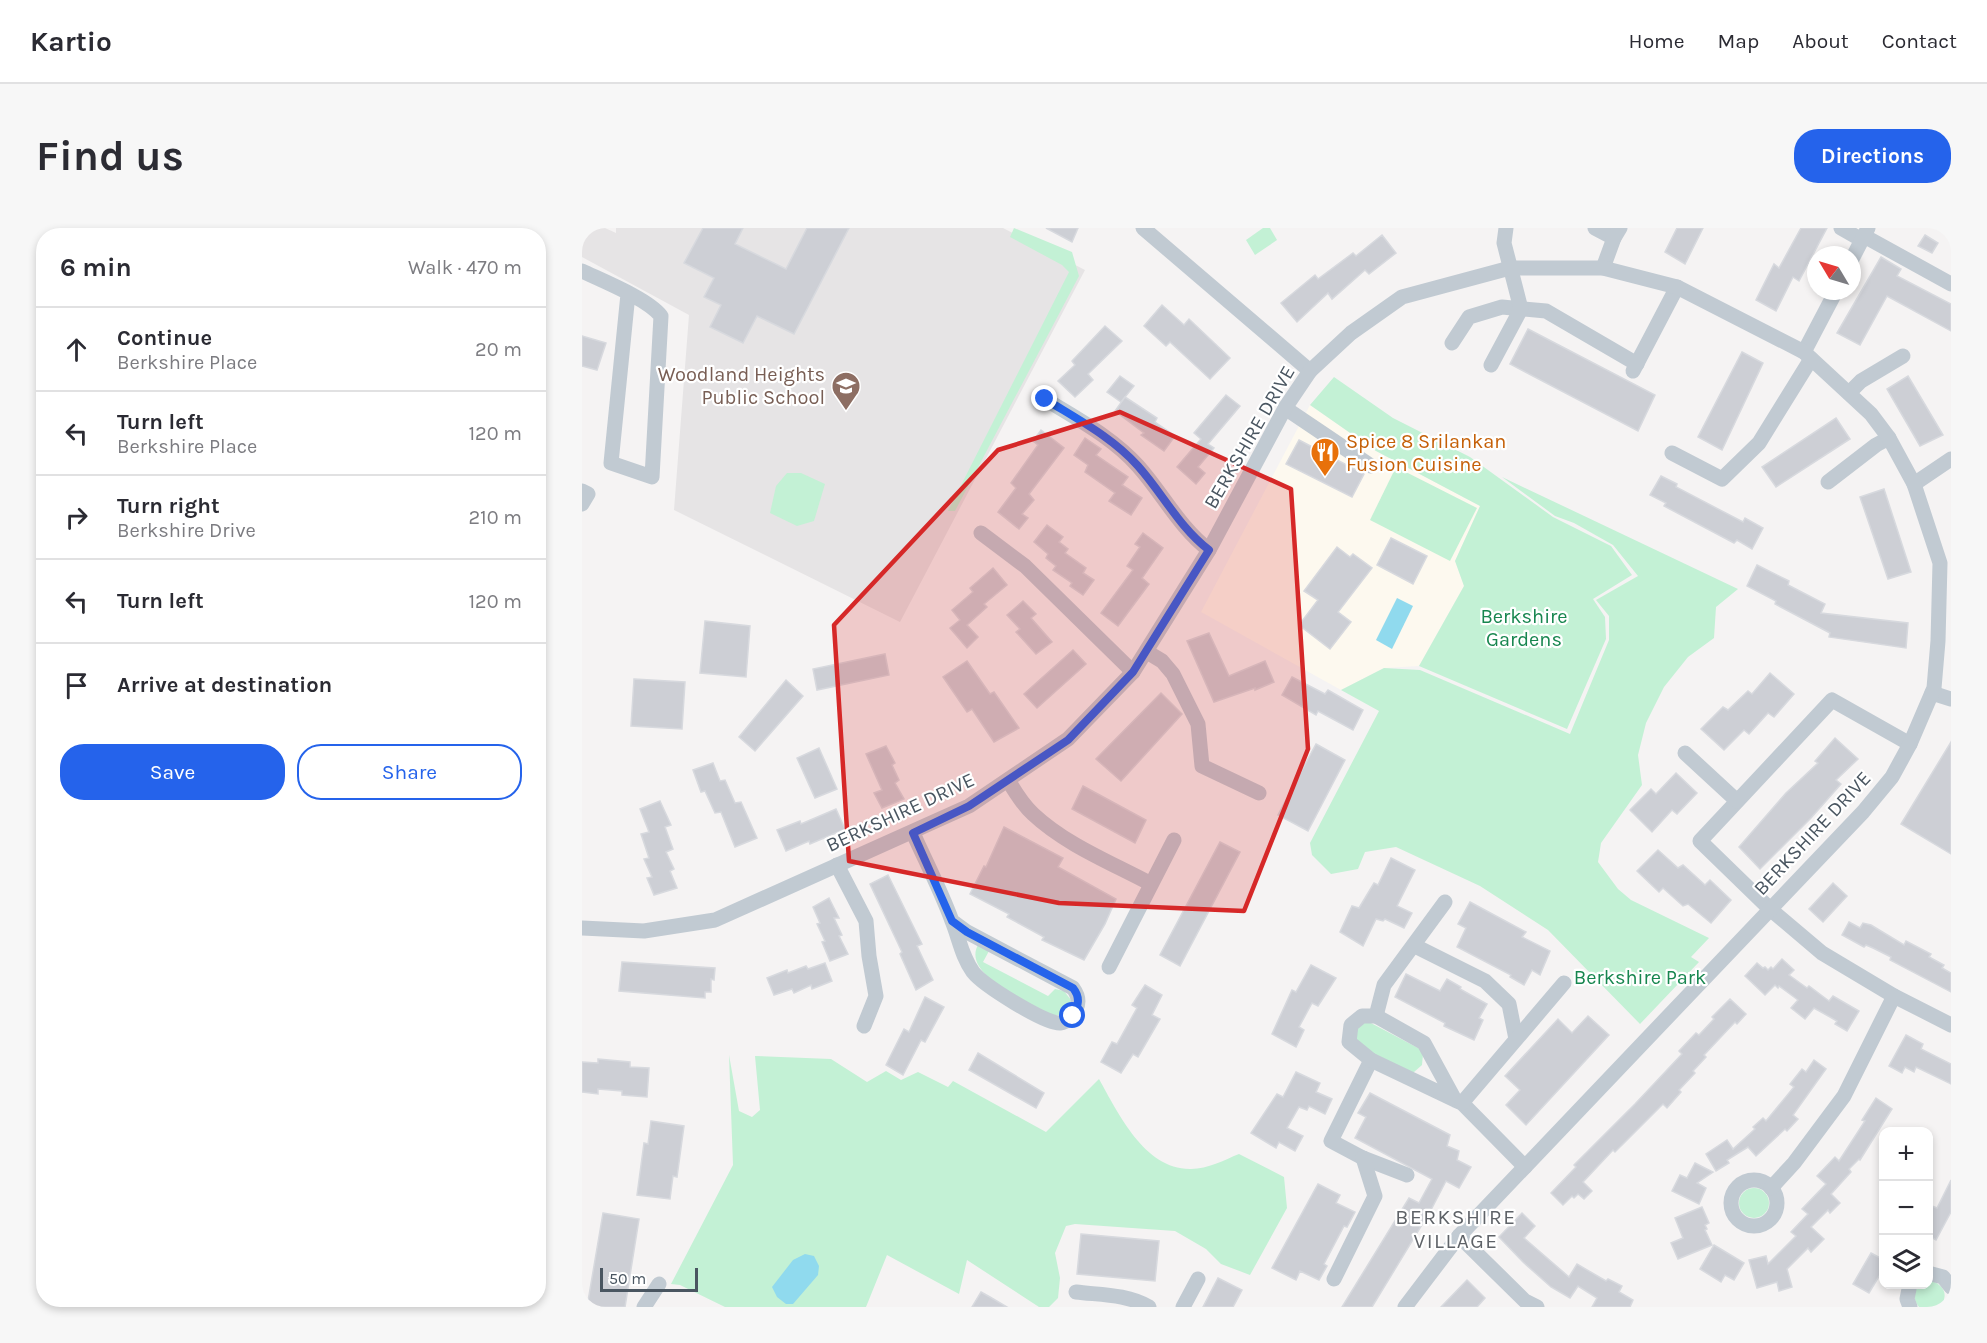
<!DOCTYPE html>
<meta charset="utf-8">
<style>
:root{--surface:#fff;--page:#f7f7f7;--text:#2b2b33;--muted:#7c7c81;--line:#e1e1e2;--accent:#2563eb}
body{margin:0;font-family:Karla,sans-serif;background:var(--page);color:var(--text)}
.controls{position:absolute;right:18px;bottom:18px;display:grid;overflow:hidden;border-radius:12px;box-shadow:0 3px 9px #0003}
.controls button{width:54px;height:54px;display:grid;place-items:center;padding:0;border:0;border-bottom:2px solid var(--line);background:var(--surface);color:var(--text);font:30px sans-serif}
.compass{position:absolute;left:1225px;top:18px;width:54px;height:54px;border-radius:50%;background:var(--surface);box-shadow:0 3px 9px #0003;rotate:308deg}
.scale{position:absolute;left:18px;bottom:15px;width:98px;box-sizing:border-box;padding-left:6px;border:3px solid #4a5661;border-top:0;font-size:16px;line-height:21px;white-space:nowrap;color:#4a5661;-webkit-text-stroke:4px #fff;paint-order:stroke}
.stop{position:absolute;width:18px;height:18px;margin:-14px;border:4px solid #2563eb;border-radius:50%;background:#fff}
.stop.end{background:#2563eb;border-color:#fff;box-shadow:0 2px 6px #0008}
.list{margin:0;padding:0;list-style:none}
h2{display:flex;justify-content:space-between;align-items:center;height:78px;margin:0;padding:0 24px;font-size:26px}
h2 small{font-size:20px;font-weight:400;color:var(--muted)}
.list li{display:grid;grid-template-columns:39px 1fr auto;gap:18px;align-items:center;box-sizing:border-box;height:84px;padding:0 24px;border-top:2px solid var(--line)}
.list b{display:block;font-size:22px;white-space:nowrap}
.list p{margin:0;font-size:20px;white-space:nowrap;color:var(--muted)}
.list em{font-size:20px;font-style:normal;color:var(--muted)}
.actions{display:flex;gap:12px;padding:18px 24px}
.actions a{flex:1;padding:14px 0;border:2px solid var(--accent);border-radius:24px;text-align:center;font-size:21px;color:var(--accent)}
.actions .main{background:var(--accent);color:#fff}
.icon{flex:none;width:33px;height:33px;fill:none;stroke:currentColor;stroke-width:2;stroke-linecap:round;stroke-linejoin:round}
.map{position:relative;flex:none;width:1369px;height:1079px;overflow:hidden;border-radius:24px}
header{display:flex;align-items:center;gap:36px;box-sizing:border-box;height:84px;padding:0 30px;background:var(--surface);border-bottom:2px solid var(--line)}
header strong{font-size:28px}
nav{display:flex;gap:33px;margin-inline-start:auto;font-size:21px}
.intro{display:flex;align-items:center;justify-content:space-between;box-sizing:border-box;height:144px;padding:0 36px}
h1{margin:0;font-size:42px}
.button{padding:15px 27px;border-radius:24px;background:var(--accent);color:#fff;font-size:21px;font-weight:700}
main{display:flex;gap:36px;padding:0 36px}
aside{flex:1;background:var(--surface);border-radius:24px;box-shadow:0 3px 9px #0003}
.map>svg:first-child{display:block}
.commercial{fill:#fdf9ef}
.education{fill:#e6e4e5}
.green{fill:#c3f1d5}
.water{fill:#90daee}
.building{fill:#cdcfd5;stroke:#d7d9de;stroke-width:1.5}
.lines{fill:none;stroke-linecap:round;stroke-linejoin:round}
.minor{stroke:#c1cad2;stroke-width:15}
.route{stroke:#2563eb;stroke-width:8}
.marked{fill:#d62828;fill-opacity:0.2;stroke:#d62828;stroke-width:4.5;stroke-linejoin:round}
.labels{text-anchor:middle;stroke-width:4.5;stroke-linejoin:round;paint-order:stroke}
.education-label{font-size:20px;fill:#785e54;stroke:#fff;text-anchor:end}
.street-label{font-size:20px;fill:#4a5661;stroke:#fff}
.food-label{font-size:20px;fill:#c56008;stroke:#fff;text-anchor:start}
.park-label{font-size:20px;fill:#17864f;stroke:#fff}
.neighbourhood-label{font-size:21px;letter-spacing:1.5px;fill:#5f6368;stroke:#fff}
</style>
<header>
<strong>Kartio</strong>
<nav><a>Home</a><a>Map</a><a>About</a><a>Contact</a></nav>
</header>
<div class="intro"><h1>Find us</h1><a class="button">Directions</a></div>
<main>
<aside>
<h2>6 min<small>Walk · 470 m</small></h2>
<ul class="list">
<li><svg class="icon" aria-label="ahead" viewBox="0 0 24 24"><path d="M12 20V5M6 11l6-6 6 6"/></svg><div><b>Continue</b><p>Berkshire Place</p></div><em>20 m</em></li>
<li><svg class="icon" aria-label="left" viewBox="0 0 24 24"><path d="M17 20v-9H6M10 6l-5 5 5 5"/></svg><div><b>Turn left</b><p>Berkshire Place</p></div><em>120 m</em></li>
<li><svg class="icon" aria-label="right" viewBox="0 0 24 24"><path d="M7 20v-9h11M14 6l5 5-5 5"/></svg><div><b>Turn right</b><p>Berkshire Drive</p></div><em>210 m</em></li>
<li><svg class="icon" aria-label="left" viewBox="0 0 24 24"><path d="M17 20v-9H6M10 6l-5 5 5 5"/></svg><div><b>Turn left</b></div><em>120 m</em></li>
<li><svg class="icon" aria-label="arrive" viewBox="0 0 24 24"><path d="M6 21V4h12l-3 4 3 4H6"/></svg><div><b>Arrive at destination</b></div></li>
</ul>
<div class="actions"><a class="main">Save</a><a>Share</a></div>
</aside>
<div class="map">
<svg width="1369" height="1079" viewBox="0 0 1369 1079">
<rect width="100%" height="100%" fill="#f5f3f3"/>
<polygon class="commercial" points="728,177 794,223 898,278 873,333 882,358 837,438 802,440 759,462 619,384"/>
<polygon class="education" points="0,0 23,0 34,5 34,0 421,0 503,42 318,394 92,282 107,87 0,29"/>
<g class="green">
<polygon points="432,0 490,24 497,48 373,283 366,283 487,44 480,37 428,9"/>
<polygon points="681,0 688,0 695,12 673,27 664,12"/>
<polygon points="752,149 811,190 888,229 971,289 1029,318 1050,347 1011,371 1023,389 1024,411 985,501 837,438 882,358 873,333 898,278 794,223 728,177"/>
<polygon points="814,239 895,280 868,333 788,292"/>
<polygon points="205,245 219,245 243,256 232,293 215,298 188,285 194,258"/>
<polygon points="920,249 1156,361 1134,379 1132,410 1106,429 1082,459 1064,495 1056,527 1060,557 1019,615 1016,634 1036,661 1049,672 1127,710 1109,729 1117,734 1058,796 966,702 898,658 814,619 783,624 776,641 749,646 730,627 728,615 797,483 759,462 802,440 838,442 988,506 1027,412 1027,388 1014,372 1056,348 1031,317 992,295 973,288"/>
<path d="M 396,717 L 407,723 L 401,734 L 466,768 L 473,761 L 482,763 L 489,772 C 488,784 481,788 470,787 C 450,776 379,747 396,717 Z"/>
<polygon points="787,794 838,821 841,826 840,837 832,844 827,844 780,820 771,805 778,796"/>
<path d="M 147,827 L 157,883 L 170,889 L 178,882 L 173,828 L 249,831 L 285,854 L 304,843 L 319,852 L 336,844 L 366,859 L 371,853 L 464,904 L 517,851 C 536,885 563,942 609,941 C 626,941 642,932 657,926 L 702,949 L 705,980 L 668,1047 L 639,1036 L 624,1021 L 593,1003 L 493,996 L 484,998 L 473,1025 L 478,1050 L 476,1070 L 467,1079 L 457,1079 L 385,1032 L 377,1066 L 305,1027 L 284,1079 L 143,1079 L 98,1057 L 89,1056 L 151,937 Z"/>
<circle cx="1172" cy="975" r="15"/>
<path d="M 1347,1052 C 1361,1056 1368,1066 1358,1079 L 1337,1079 C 1331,1072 1331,1064 1337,1057 L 1346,1056 Z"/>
</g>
<g class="water">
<polygon points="815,370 831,378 810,421 794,412"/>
<polygon points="223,1026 232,1028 237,1038 236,1047 211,1076 204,1076 195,1069 190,1059 211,1032"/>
</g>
<g class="building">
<polygon points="121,0 161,0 153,16 204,41 225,0 267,0 212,106 175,88 161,115 128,99 139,77 122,69 132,50 102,35"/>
<polygon points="464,0 496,0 490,14"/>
<polygon points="1095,0 1121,0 1103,36 1083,24"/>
<polygon points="1219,0 1245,0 1217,53 1211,49 1194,83 1174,72 1192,36 1197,40"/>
<polygon points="800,7 814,25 787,46 783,42 750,71 746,65 715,94 699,75 733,47 736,51 771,25 774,28"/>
<polygon points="1343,7 1356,15 1350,25 1336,18"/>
<polygon points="1299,29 1319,41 1315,48 1369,76 1369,103 1305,68 1278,117 1255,105"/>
<polygon points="580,77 602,97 607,91 648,130 628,151 588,114 584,118 562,98"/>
<polygon points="523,98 540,113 506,146 511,152 493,169 476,153 493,137 490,133"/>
<polygon points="946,101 1073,167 1056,203 928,136"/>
<polygon points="0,108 24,115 15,142 0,138"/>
<polygon points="1160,124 1181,135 1140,222 1116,209"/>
<polygon points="538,148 552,158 539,174 525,164"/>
<polygon points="1326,148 1361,207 1338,218 1305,161"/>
<polygon points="644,167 658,178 626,216 632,220 616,239 623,245 614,256 595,239 619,211 612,205"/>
<polygon points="543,169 575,190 573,194 593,208 582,223 559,207 562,205 533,183"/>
<polygon points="1254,190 1268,211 1194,259 1180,239"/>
<polygon points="459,202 482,220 447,266 452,272 440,286 446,290 437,301 416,284 434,260 429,255 456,217 451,213"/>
<polygon points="503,210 519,221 514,227 546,249 540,257 560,270 549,287 527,273 533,265 503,244 506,237 492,227"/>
<polygon points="717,212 782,246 770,269 704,236"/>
<polygon points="1079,248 1095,256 1094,259 1161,294 1163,290 1181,300 1170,321 1155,312 1152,315 1082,278 1084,275 1068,267"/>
<polygon points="1302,261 1329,344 1306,351 1278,269"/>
<polygon points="465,297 481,309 477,314 486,321 483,325 504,340 501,345 512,352 501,367 488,358 490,355 471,342 474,338 464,330 466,326 452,314"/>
<polygon points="561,305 581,320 560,350 567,356 536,398 519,385 551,342 545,338 558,319 553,316"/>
<polygon points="809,310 845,328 831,356 795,337"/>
<polygon points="755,319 768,329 771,326 790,340 756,384 769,394 748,421 717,397 736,372 722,363"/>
<polygon points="1175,337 1207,353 1206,357 1243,376 1239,385 1326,395 1324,420 1247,409 1248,405 1193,376 1194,373 1165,358"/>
<polygon points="411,340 425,357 402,376 405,379 385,397 396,409 385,420 368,400 378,392 370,382 391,364 388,360"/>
<polygon points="441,373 454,386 449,390 470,414 454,426 434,404 438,401 425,387"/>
<polygon points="123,393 168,398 164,449 118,445"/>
<polygon points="627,405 647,448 683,433 692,454 673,462 673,460 632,474 605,413"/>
<polygon points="491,422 504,436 455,480 442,466"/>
<polygon points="303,426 307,447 235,462 231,441"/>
<polygon points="385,433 408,466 412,464 437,500 412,514 390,481 385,484 361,449"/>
<polygon points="1188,445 1212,466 1192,489 1186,485 1167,506 1162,502 1142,522 1119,501 1141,479 1146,482 1166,463 1170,466"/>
<polygon points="710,449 743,466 746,462 781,482 771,502 736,483 734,487 700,467"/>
<polygon points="52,451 103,454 100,501 49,498"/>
<polygon points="204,452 221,468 173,523 157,509"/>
<polygon points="579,465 600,486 539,553 514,531"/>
<polygon points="1253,510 1276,531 1254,552 1259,556 1229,590 1178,641 1157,619 1204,565 1236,535 1233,533"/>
<polygon points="1369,514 1369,626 1319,596"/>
<polygon points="734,516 763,532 726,603 696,587"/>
<polygon points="304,518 313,535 310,537 317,552 313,555 322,571 300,580 292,565 300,562 284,526"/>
<polygon points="237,520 255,561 233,570 215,530"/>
<polygon points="131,535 138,553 143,552 153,575 159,574 175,610 153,619 139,584 133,585 123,563 119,564 111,542"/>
<polygon points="1094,545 1115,565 1095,586 1090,582 1070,604 1048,582 1069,561 1074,566"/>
<polygon points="501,558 564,592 553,615 490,581"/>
<polygon points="78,573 89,597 83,599 91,621 84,624 92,641 88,643 95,660 72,667 65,650 70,649 62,631 67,630 59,606 67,604 58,581"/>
<polygon points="254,581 263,601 228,616 227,613 204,623 195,602 218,593 219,596"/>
<polygon points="422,599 481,630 476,639 534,671 523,696 502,732 460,712 462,709 425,689 427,686 388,666 402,638 404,639"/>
<polygon points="638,614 658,624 598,738 578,727"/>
<polygon points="1076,622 1096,640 1101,637 1123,657 1128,652 1149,672 1129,695 1106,676 1101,678 1081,660 1077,664 1055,643"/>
<polygon points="809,630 833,642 815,678 830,685 822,700 803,691 801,693 794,691 781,718 758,704 770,678 777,680 792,655 796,657"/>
<polygon points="306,647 340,716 335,718 351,752 334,762 318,726 320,724 288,656"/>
<polygon points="1251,655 1265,668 1241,694 1227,681"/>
<polygon points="247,670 257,690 252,690 260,707 257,708 266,726 248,733 240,714 243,713 235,696 238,695 231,679"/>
<polygon points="888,674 944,704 940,709 968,723 958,747 950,742 942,757 928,749 929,747 875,719 884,700 876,696"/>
<polygon points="1267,694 1278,700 1281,695 1289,697 1322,717 1324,713 1349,726 1347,729 1362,737 1360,740 1369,745 1369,764 1308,732 1309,729 1291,720 1284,717 1282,719 1260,707"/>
<polygon points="1200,731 1212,742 1207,747 1225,760 1227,758 1247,773 1251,768 1277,783 1265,803 1253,796 1255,793 1232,780 1223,791 1209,780 1216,772 1197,758 1196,760 1193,757 1183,767 1163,748 1175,735 1181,740 1183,739 1186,742 1189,739 1191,741"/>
<polygon points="40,734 133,740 132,752 129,751 129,764 123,764 123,770 37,763"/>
<polygon points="243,735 250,753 230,761 229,757 212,765 210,761 192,767 185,750 205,742 206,745 224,738 226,741"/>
<polygon points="729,737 754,750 736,778 730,775 717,799 722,802 714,819 690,806 710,762 714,764"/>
<polygon points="824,746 858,763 865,751 879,759 878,761 905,776 897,790 901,792 892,812 862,798 863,795 813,769"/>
<polygon points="563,757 580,767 570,787 578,791 556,829 551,826 539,845 519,834 530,814 535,816 555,780 550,777"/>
<polygon points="343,769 362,779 343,814 339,812 321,847 304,837 322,801 327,804"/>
<polygon points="1148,771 1164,786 1155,796 1153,794 1122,827 1124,829 1111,843 1113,845 1097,862 1099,864 1085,880 1081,876 1033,924 1031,922 1001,954 1010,963 1002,971 996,966 992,970 990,968 981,977 969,965 994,939 992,937 1053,876 1100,826 1097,823 1114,805 1117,807 1132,791 1130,789"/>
<polygon points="1006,788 1027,807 944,897 924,877 938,862 923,848 976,791 990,805"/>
<polygon points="1324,807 1341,816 1339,821 1369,836 1369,856 1334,839 1332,844 1323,839 1320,845 1307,838"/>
<polygon points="396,825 462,865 454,880 387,842"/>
<polygon points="16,831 48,834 48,839 67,840 65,869 40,867 40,863 16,861 16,866 0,864 0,834 16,835"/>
<polygon points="1232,832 1244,841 1211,887 1216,891 1205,903 1203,901 1174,928 1166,919 1145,932 1147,935 1134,943 1124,926 1145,912 1151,921 1173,901 1171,899 1181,890 1184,893 1212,859 1208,856 1220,841 1224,844"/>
<polygon points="714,844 738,855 734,864 750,871 743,886 727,878 725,882 717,879 705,900 721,908 713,923 697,914 694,920 669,905 695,866 701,869"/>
<polygon points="788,865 868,907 865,918 877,923 875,932 889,939 877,960 864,953 849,982 790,1079 760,1079 827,970 837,975 850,951 773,910 784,889 776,885"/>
<polygon points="1294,870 1310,881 1278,932 1277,931 1267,941 1269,944 1249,966 1258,975 1248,985 1246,982 1229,999 1242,1011 1229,1024 1226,1020 1205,1041 1210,1059 1197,1063 1195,1054 1175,1060 1167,1032 1184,1028 1186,1036 1214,1008 1209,1004 1226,986 1220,981 1244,956 1235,948 1253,929 1257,933 1283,893 1280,892"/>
<polygon points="69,893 102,898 95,949 91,948 88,971 55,967 62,915 66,916"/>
<polygon points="1113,935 1131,944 1115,955 1124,960 1117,976 1090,963 1098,947 1105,950"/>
<polygon points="1369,952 1369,984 1354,1012 1347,1008 1347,985 1350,978 1355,980"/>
<polygon points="736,956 758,967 754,975 773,984 765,999 762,998 742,1036 745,1038 737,1052 718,1043 714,1052 690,1040"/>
<polygon points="1120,979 1127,995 1123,997 1125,1001 1123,1002 1130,1017 1096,1031 1089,1015 1101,1010 1093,990"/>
<polygon points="21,985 57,991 43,1079 5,1079"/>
<polygon points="940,985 953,998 942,1010 987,1049 995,1036 1024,1053 1026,1051 1040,1058 1037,1064 1051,1072 1048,1079 1010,1079 1015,1070 996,1058 988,1070 969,1059 941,1034 917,1009"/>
<polygon points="499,1006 577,1013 573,1053 495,1046"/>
<polygon points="1132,1017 1162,1035 1152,1052 1143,1047 1139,1054 1118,1041"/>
<polygon points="1289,1025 1302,1032 1302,1040 1287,1065 1271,1056"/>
<polygon points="636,1050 660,1062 651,1079 621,1079"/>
<polygon points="885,1052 903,1070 895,1079 859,1079"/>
<polygon points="399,1064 408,1069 425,1079 390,1079"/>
</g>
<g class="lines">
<g class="minor">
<polyline points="561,0 728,143"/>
<polyline points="1013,0 1032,10"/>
<polyline points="1259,0 1280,12"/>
<polyline points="1282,8 1369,56"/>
<polyline points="1270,31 1286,0"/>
<polyline points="1021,40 1032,10 1038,0"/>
<path d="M 0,43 C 21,53 66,71 79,88 L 70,249 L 29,235 L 46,66"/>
<polyline points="870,115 887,89 920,79 964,83 1055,136"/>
<polyline points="1222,124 1254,63"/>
<polyline points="909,137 939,81 922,15 924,0"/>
<polyline points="1051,143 1095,59"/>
<polyline points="1267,165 1279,153 1321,128"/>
<path d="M 463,171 C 495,191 530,209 556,238 C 581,266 597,299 627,322"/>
<polyline points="703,180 789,238"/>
<polyline points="1090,225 1140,251 1177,215 1229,131"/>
<polyline points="1246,254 1294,217 1307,210"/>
<polyline points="1332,256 1369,231"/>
<polyline points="0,263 6,266 0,276"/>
<polyline points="399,305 443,338 551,444"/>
<polyline points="565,424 580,433 591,446 616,496 620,538 677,565"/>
<polyline points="1350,465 1369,471"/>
<polyline points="1328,516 1250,472 1118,613 1188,681 1240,725 1312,768 1369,797"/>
<polyline points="1103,525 1155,573"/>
<path d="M 426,552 C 433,564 441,577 451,586 C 484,617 530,635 569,656"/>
<path d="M 331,605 C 344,634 359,663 370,693 C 377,710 380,729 391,744 C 401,757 463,796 478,795 C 485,794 492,788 494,781 C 498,773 496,767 491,760 L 385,704 L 370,693"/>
<polyline points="255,637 284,693 287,728 294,768 282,798"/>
<polyline points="0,700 62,703 133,692 387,578 486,511 551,444 627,322 703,180 728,143 769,105 820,69 928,40 1021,40 1095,59 1222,124 1289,186 1307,210 1332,256 1358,335 1356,413 1352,460 1328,516 1310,549 1281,584 877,1008 823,1079"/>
<polyline points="833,718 903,753 927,776 934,811"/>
<polyline points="527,739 592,612"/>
<polyline points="794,788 802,757 863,674"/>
<polyline points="789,832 749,913 781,930 825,947"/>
<polyline points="873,872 842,815 794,788 780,788 769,797 767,814 789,832 873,872 880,875 943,939"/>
<polyline points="880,875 982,755"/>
<circle cx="1172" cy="975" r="23"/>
<polyline points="1189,960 1212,935 1262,868 1312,768"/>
<polyline points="877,1008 943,1073 955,1079"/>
<polyline points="1346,1045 1361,1049 1369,1059"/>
<polyline points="752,1051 793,968 781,930"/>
<polyline points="1328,1056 1325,1071 1328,1079"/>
<path d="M 494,1064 C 519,1067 545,1066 567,1079"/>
<polyline points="62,1079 77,1056"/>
<polyline points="601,1079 616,1051"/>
<polyline points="1367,1079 1369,1077"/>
</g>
</g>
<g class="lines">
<path class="route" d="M 463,171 C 495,191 530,209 556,238 C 581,266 597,299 627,322 L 551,444 L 486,512 L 387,578 L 331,605 L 370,693 L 385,704 L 491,760 C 499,770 496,778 491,788"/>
</g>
<path class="marked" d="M 538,184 L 709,261 L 726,521 L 662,683 L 477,675 L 267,633 L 252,397 L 416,222 Z"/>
<defs>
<g id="school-pin" transform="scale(1.5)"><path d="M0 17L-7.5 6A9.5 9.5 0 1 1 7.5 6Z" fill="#8d6e63" stroke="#fff"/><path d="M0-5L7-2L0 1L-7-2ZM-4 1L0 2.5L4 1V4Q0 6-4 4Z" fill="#fff"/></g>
<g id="restaurant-pin" transform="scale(1.5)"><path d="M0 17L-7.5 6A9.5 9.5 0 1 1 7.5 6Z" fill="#e8710a" stroke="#fff"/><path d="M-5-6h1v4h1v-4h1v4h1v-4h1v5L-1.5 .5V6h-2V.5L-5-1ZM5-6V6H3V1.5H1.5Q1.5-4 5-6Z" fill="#fff"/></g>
</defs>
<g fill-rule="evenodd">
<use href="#school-pin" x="264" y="158"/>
<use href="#restaurant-pin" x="743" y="224"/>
</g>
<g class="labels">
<g class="education-label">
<text x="243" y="153">Woodland Heights<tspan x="243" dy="23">Public School</tspan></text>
</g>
<g class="street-label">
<text transform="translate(667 209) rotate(-60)" y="7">BERKSHIRE DRIVE</text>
<text transform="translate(318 584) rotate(-25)" y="7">BERKSHIRE DRIVE</text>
<text transform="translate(1230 605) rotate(-47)" y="7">BERKSHIRE DRIVE</text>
</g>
<g class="food-label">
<text x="764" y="220">Spice 8 Srilankan<tspan x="764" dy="23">Fusion Cuisine</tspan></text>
</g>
<g class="park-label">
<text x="942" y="395">Berkshire<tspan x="942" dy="23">Gardens</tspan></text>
<text x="1058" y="756">Berkshire Park</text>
</g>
<g class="neighbourhood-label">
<text x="874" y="996">BERKSHIRE<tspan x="874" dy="24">VILLAGE</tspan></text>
</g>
</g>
</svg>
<div class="controls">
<button>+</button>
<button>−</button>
<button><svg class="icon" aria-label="layers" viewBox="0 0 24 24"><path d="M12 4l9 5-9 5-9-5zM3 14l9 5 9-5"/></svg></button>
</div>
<svg class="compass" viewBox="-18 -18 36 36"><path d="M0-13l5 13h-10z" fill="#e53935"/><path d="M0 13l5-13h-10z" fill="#7c7c81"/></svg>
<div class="scale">50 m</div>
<div class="stop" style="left:491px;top:788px"></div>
<div class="stop end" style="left:463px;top:171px"></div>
</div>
</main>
